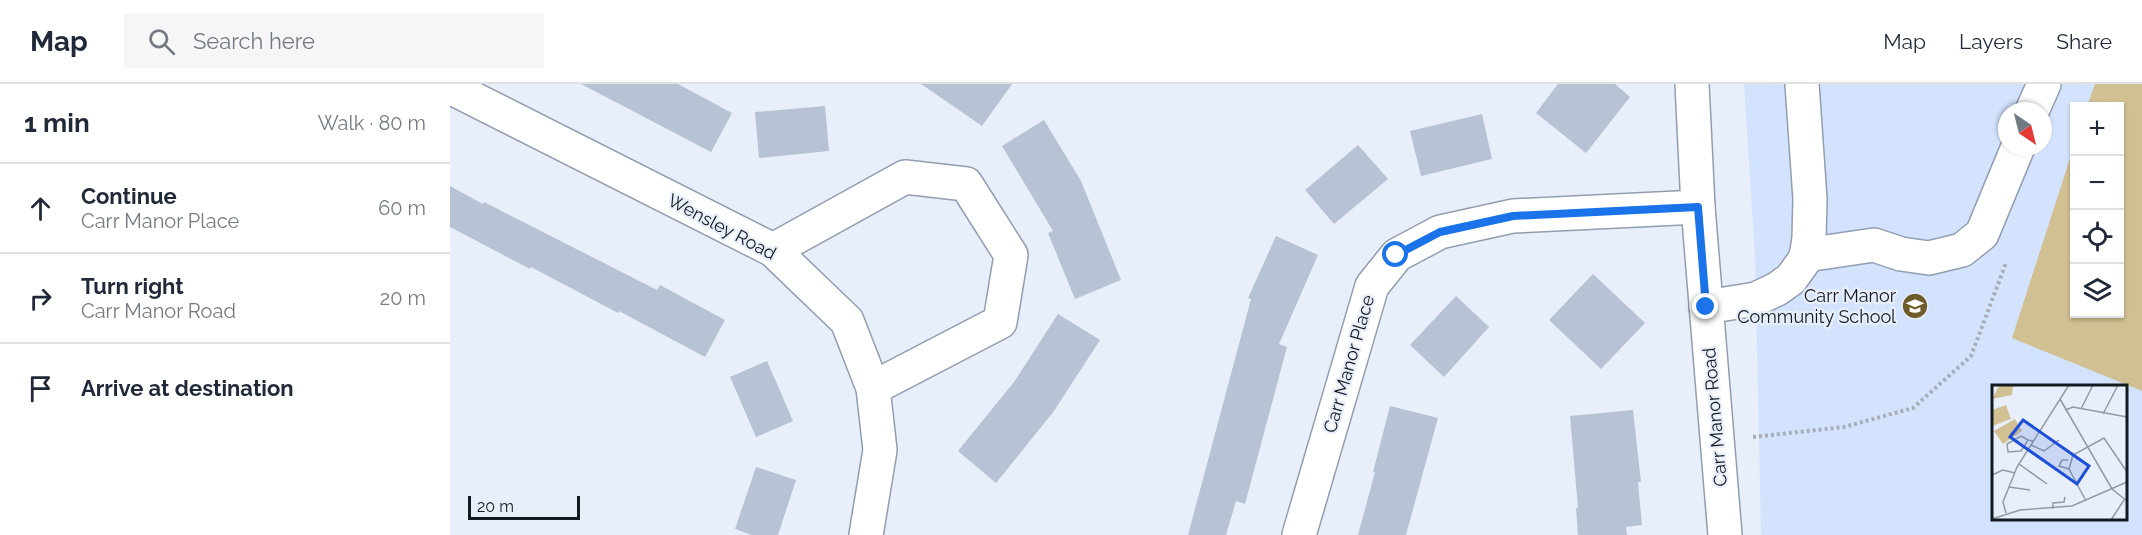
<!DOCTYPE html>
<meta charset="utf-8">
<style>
:root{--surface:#fff;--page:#f6f6f7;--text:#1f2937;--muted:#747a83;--line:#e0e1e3}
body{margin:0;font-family:Raleway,sans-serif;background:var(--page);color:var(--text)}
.controls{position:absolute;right:18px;top:18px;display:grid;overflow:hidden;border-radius:0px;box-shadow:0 2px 4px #0004}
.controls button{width:54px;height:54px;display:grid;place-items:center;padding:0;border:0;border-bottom:2px solid var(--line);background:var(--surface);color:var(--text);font:30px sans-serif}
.compass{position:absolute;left:1548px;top:18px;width:54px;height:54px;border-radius:50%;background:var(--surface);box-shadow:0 2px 4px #0004;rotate:145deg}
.scale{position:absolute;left:18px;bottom:15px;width:112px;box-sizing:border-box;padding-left:6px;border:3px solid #151a20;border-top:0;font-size:16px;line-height:21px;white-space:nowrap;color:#151a20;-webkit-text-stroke:4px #e8effb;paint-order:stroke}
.stop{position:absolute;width:18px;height:18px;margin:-14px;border:4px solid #1a73e8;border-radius:50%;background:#fff}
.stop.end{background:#1a73e8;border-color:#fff;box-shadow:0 2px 6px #0008}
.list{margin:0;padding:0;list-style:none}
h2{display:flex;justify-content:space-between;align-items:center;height:78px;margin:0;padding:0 24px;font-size:26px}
h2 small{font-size:20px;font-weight:400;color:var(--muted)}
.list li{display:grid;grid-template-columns:39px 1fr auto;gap:18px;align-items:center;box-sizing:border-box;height:90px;padding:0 24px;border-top:2px solid var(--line)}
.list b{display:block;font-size:22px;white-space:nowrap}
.list p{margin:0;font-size:20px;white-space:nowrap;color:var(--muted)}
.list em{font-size:20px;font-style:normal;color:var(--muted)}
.icon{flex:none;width:33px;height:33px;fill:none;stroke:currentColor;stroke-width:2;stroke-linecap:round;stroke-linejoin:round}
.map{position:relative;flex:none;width:1692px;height:451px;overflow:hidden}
header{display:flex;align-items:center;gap:36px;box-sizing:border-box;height:84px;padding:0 30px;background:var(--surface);border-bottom:2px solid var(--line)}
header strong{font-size:28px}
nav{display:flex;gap:33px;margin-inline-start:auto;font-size:21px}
.search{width:420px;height:54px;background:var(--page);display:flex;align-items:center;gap:15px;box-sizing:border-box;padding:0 21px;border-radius:0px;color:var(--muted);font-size:22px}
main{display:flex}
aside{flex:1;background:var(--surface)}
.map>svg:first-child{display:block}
.built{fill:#d3e3fd;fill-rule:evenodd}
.green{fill:#d1c092}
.building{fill:#b7c2d5}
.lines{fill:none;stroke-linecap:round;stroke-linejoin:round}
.minor-casing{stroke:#929daf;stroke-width:36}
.path{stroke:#a7aeb8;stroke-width:4;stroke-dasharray:3 3;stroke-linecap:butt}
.minor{stroke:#fff;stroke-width:33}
.route{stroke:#1a73e8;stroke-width:8}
.labels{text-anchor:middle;stroke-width:4.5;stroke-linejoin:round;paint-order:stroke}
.street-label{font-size:18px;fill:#151a20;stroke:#e8effb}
.poi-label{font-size:18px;fill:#151a20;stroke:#e8effb;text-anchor:end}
.inset-road{fill:none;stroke:#949aa3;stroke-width:1.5}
.view{fill:#1d4ed8;fill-opacity:0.15;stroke:#1d4ed8;stroke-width:3}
.inset-edge{fill:none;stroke:#151a20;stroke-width:3}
</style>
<header>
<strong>Map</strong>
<div class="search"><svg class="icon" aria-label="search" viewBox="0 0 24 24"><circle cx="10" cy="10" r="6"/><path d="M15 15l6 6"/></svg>Search here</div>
<nav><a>Map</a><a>Layers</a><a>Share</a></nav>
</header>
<main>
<aside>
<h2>1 min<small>Walk · 80 m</small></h2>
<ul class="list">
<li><svg class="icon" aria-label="ahead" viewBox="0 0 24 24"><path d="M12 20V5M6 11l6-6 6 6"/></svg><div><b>Continue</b><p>Carr Manor Place</p></div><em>60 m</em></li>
<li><svg class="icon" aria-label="right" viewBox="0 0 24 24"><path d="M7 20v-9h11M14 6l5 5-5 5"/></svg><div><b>Turn right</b><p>Carr Manor Road</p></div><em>20 m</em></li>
<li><svg class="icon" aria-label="arrive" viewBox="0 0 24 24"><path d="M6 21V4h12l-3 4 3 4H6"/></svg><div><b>Arrive at destination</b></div></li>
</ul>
</aside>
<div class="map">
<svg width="1692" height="451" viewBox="0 0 1692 451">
<rect width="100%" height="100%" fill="#e8effb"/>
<path class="built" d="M 1294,0 L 1692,0 L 1692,451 L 1311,451 L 1305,173 ZM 1624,22 L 1670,22 L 1670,230 L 1624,230 ZM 1557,27 L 1593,27 L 1593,63 L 1557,63 ZM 1544,302 L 1676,302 L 1676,434 L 1544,434 Z"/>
<polygon class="green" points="1645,0 1692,0 1692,307 1562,254 1624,62 1624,230 1670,230 1670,22 1637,22"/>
<g class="building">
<polygon points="131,0 228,0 282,29 261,68"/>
<polygon points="471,0 562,0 532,42"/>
<polygon points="1108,0 1165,0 1180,13 1136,69 1086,29"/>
<polygon points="375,22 379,67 309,74 305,28"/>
<polygon points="1032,30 1042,75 971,92 960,47"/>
<polygon points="594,36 631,97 671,196 625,215 598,149 603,147 552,62"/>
<polygon points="908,61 938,95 884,140 855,106"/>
<polygon points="0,102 33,120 34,118 207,206 210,201 275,236 255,273 169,227 168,229 81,183 80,185 0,143"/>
<polygon points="826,152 868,171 829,260 837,263 795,420 786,417 776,451 738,451 801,215 798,214"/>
<polygon points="1143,190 1195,239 1151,285 1099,236"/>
<polygon points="1006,212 1039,243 994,293 960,261"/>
<polygon points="608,230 650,256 604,327 546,399 508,367 564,298"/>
<polygon points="317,277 343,337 306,353 280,293"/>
<polygon points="940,322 988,334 956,451 908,451 925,388 923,388"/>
<polygon points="1183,326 1191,398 1188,398 1192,441 1176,443 1177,451 1128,451 1126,424 1128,424 1120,332"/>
<polygon points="306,383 346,396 328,451 302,451 285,445"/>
</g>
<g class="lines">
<g class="minor-casing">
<g id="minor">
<polyline points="1242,0 1248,123 1275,451"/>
<polyline points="0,3 323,166 397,237 423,304 430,366 416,451"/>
<polyline points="1582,27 1594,0"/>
<polyline points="323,166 455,93 516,100 561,171 550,238 423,304"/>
<polyline points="1356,171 1424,161 1451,170 1479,174 1512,166 1532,150 1568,63"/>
<polyline points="1256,223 1306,215 1327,205 1341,195 1356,174 1359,154 1360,115 1352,0"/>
<polyline points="849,451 922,202 947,171 990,148 1063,132 1248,123"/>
</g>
</g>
<polyline class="path" points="1303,353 1394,343 1463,324 1521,272 1556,179"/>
<use href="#minor" class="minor"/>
</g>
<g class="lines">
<polyline class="route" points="946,171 990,148 1063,132 1248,123 1256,223"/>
</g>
<defs>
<g id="school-disc" transform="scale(1.35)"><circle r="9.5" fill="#6e5b2a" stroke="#e8effb"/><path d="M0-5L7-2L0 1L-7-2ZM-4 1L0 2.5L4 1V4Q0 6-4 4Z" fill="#fff"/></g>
</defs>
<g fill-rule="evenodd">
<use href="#school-disc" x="1465" y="222"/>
</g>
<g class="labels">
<g class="street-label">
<text transform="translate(272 143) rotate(28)" y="6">Wensley Road</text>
<text transform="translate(899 280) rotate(-74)" y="6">Carr Manor Place</text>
<text transform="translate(1265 333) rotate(-95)" y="6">Carr Manor Road</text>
</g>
<g class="poi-label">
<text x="1446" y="218">Carr Manor<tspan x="1446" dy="21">Community School</tspan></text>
</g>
</g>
<g transform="translate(1542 301)">
<rect width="135" height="135" fill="#e8effb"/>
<path d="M 21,0 L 20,10 L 0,14 L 7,1 ZM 14,20 L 19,34 L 0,41 L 0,25 ZM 23,34 L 30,46 L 11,59 L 2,46 Z" fill="#d1c092"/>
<path class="inset-road" d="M 68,14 L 120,104 L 135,116M 89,24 L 101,0M 73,25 L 81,22 L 135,32M 111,29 L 126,0M 36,55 L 29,51 L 15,59 L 16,67 L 29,66 L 36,55 L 41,56M 39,60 L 52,66 L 67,55M 76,75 L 70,75 L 67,81 L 77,84M 27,79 L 55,99M 0,90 L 11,85 L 23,88M 17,102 L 38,105M 94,116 L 77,84 L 81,70 L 112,53 L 135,87M 61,124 L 61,118 L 72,117 L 73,112M 14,128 L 11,117 L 25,82 L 77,0M 0,134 L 28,125 L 80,121 L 135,97M 119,135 L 132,115"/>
<path class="view" d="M 31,35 L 97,81 L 85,99 L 18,52 Z"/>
<rect width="135" height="135" class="inset-edge"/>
</g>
</svg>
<div class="controls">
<button>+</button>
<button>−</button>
<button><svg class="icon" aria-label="locate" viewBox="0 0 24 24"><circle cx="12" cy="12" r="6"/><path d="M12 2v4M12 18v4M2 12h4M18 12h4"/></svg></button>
<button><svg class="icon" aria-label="layers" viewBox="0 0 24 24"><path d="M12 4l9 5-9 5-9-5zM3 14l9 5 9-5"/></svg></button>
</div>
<svg class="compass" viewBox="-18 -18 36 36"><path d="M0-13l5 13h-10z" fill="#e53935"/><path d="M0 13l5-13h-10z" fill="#747a83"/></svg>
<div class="scale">20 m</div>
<div class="stop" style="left:946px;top:171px"></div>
<div class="stop end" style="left:1256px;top:223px"></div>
</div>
</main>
